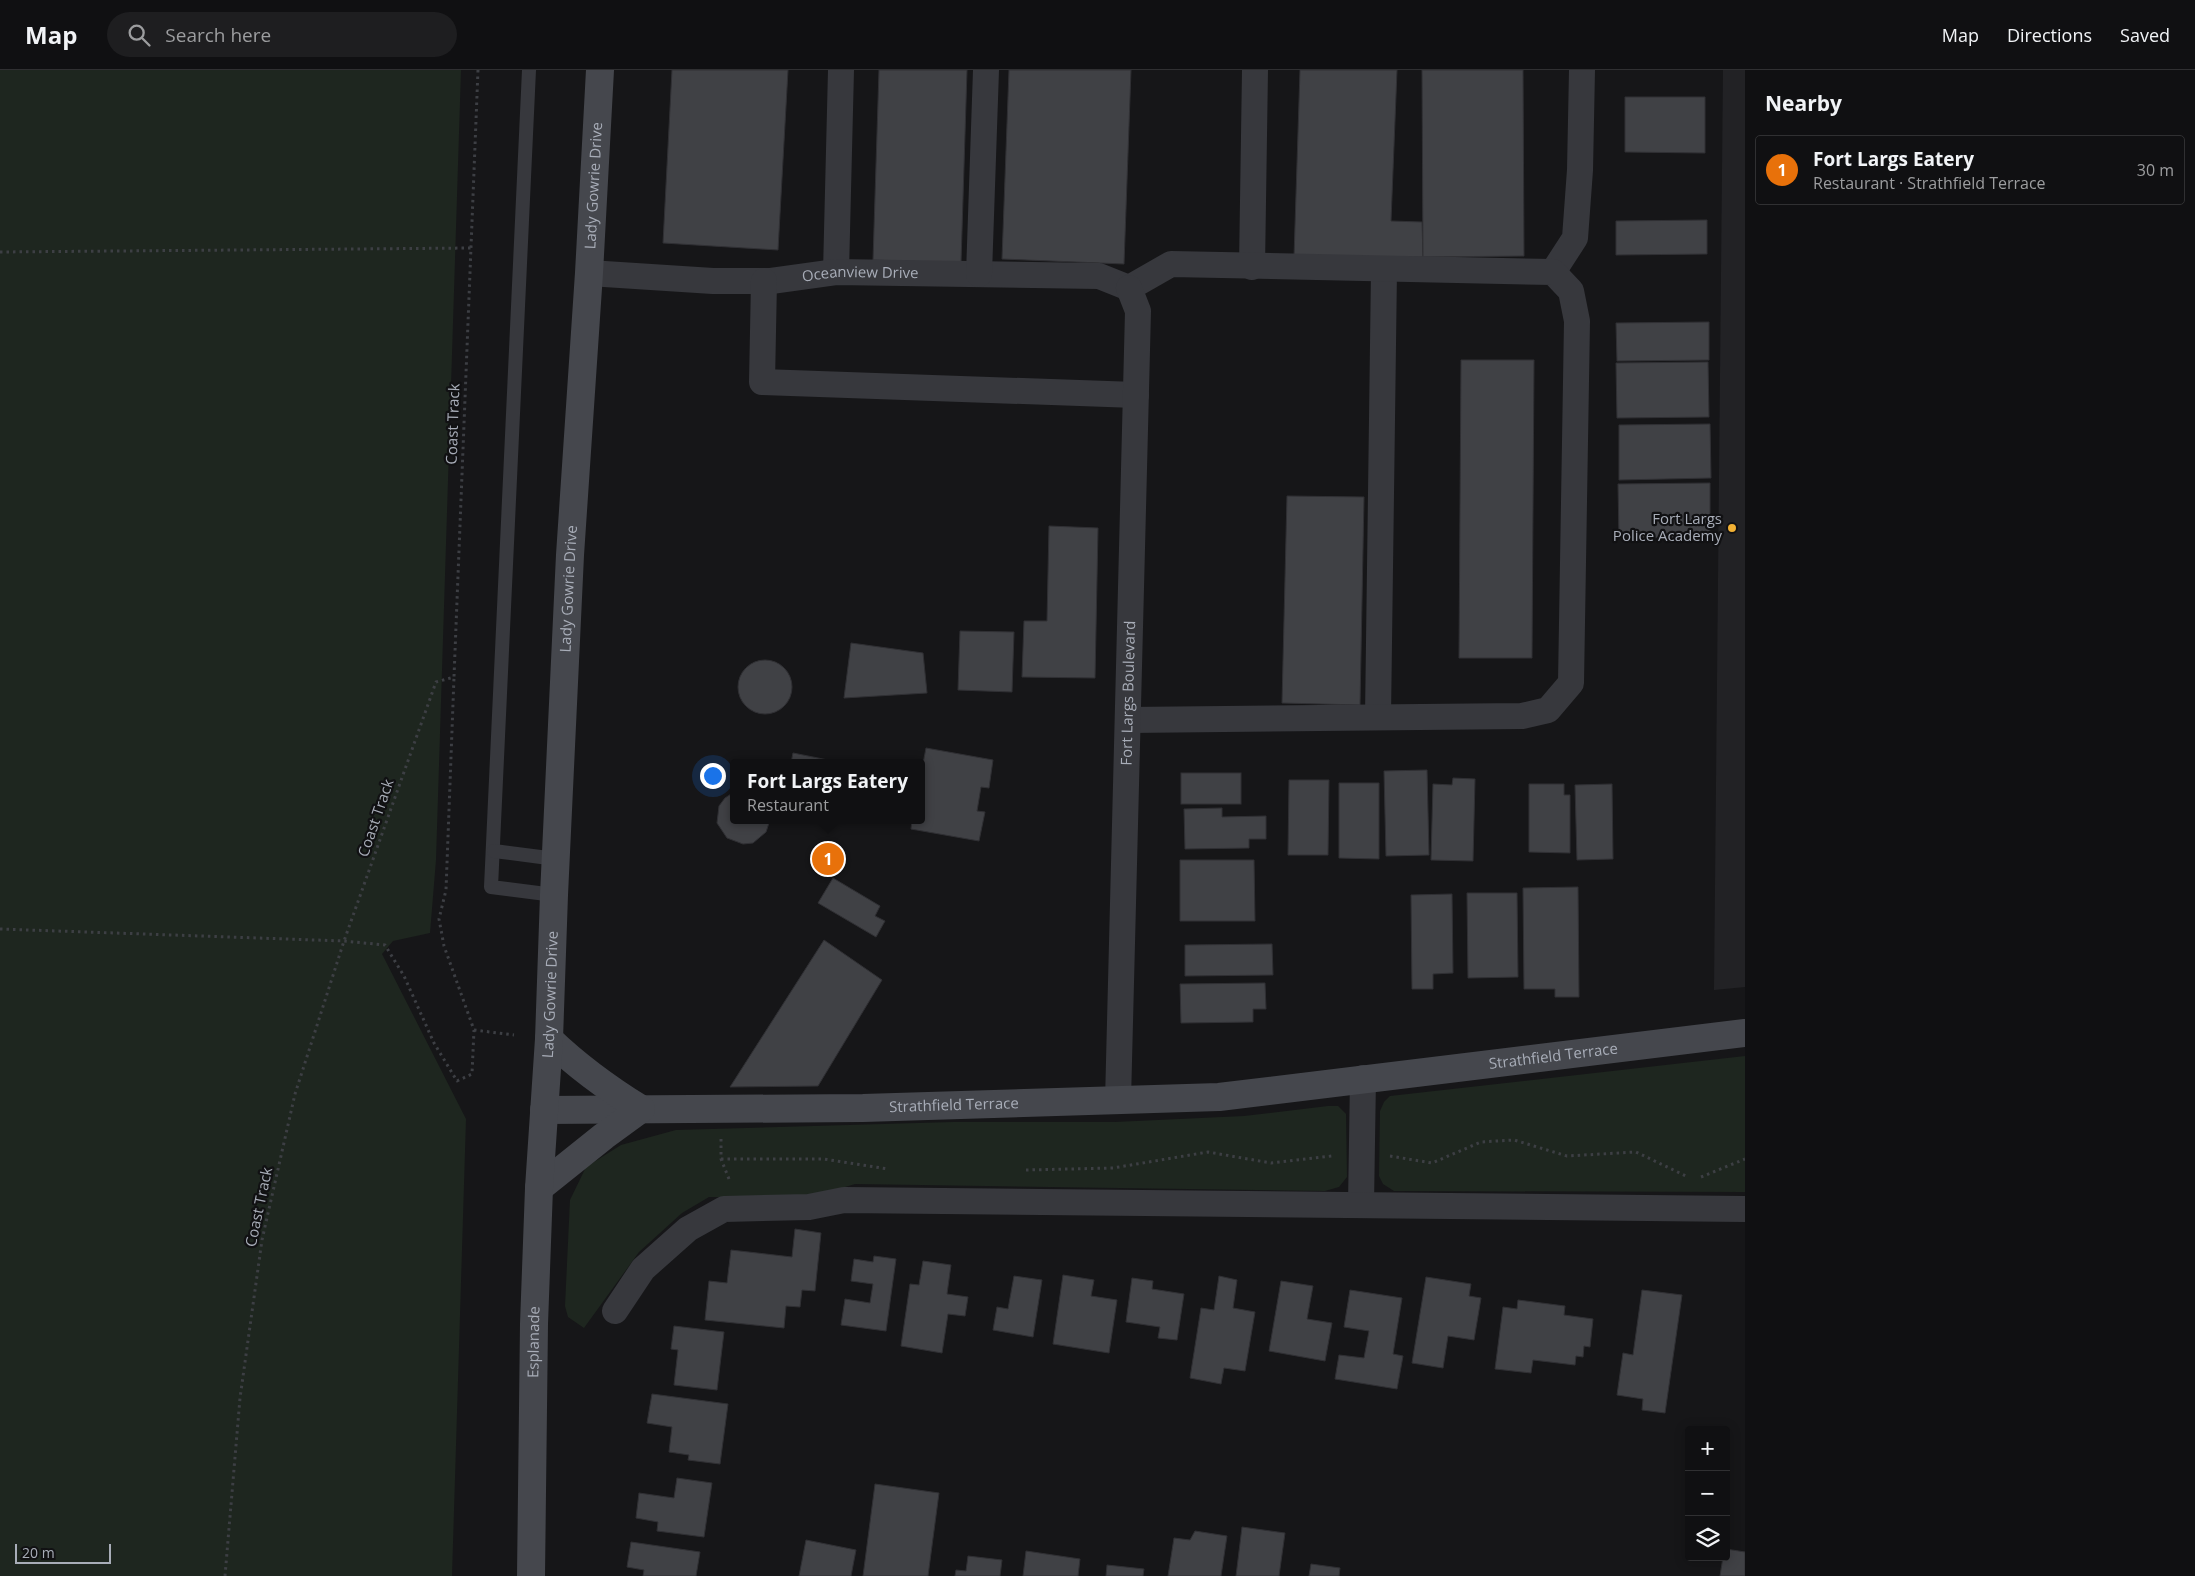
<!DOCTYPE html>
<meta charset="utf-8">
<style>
:root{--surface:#101012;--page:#1e1e20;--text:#f1f3f6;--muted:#9c9d9f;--line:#303032;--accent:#f2b134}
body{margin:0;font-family:"Open Sans",sans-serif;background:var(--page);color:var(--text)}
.controls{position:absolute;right:15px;bottom:15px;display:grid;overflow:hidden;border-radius:5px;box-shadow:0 2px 12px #0003}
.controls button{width:45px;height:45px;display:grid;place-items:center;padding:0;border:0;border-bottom:1px solid var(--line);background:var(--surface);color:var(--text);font:25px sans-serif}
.scale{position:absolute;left:15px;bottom:12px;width:96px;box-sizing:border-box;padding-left:5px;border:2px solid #a8adb8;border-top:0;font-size:14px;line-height:18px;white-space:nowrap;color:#a8adb8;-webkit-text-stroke:4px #111113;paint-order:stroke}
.you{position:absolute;left:712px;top:705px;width:18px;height:18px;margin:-12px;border:4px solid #fff;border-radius:50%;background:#1a73e8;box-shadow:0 0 0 8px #1a73e833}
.badge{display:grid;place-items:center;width:32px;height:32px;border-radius:50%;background:var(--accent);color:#fff;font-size:16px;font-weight:700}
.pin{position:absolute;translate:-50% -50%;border:2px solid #fff;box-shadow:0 1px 5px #0006}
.popup{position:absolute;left:730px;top:689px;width:195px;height:65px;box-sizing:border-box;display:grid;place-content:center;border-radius:5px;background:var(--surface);filter:drop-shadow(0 1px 4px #0005);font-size:16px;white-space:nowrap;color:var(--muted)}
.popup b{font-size:19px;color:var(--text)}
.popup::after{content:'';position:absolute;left:50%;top:100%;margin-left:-10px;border:10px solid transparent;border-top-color:var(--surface)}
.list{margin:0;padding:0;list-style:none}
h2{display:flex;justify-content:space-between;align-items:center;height:65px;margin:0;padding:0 20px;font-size:21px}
h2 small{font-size:16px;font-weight:400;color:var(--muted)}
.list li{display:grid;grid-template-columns:32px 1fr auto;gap:15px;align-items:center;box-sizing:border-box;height:70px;margin:0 10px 10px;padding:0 10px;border:1px solid var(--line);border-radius:5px}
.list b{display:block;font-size:19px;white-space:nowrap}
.list p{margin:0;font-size:16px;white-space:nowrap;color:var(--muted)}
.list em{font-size:16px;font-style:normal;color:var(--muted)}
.icon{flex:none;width:28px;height:28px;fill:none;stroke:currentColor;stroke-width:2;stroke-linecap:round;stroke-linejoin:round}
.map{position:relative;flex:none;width:1745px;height:1506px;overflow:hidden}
header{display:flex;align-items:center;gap:30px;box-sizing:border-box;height:70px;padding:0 25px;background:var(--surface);border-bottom:1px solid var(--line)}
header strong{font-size:24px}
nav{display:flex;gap:28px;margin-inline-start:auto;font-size:18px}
.search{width:350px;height:45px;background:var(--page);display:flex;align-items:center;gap:12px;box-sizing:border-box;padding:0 18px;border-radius:28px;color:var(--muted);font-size:19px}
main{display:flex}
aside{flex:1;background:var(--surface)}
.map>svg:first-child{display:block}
.built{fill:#222225}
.green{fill:#1e261f}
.building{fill:#404145;stroke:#303034}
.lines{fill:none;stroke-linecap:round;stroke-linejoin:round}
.path{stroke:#3d3f44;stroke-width:3;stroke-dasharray:2.5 4;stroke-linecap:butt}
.lane{stroke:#37383d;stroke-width:14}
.street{stroke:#37383d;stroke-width:26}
.secondary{stroke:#45474d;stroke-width:28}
.poi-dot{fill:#f2b134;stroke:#111113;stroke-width:2}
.labels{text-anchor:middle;stroke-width:4.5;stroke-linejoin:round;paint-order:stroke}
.street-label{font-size:15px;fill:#a8adb8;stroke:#111113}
.poi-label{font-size:15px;fill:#a8adb8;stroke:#111113;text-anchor:end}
</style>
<header>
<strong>Map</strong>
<div class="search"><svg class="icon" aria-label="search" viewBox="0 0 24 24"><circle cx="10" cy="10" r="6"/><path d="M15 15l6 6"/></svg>Search here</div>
<nav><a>Map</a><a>Directions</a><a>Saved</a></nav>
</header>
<main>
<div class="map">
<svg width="1745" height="1506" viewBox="0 0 1745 1506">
<rect width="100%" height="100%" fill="#161618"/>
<polygon class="built" points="1723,0 1745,0 1745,917 1714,920"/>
<g class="green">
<polygon points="0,0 461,0 436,790 430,863 393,871 382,884 466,1049 452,1506 0,1506"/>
<polygon points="1745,986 1745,1122 1394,1121 1383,1114 1379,1106 1380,1041 1384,1032 1390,1026"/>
<polygon points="1328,1036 1338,1036 1346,1044 1347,1107 1339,1117 1325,1121 855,1114 822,1124 776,1127 709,1127 682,1143 639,1182 584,1258 568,1247 565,1236 570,1130 586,1097 621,1075 676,1060 953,1052 1115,1052 1244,1046"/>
</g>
<g class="building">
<polygon points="672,0 788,0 778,180 663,173"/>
<polygon points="879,0 967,0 961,193 873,190"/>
<polygon points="1009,0 1131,0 1124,194 1002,189"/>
<polygon points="1300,0 1397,0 1391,151 1422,152 1423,187 1294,187"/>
<polygon points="1422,0 1523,0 1524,186 1423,187"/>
<polygon points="1625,27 1705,27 1705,83 1625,82"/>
<polygon points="1707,150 1707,184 1616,185 1616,151"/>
<polygon points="1709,252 1709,290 1617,291 1616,253"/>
<polygon points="1461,290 1534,290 1532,588 1459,588"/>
<polygon points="1708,292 1709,347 1617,348 1616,293"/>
<polygon points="1710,354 1711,408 1619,410 1619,355"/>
<polygon points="1710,413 1710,467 1619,468 1618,414"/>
<polygon points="1287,426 1364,427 1360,635 1282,633"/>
<polygon points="1049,456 1098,458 1095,608 1022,607 1024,551 1047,551"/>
<polygon points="960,561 1014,562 1012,622 958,620"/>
<polygon points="851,573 923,583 927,623 844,628"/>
<circle cx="765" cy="617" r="27"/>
<polygon points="926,678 993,690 989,718 981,717 977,741 985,742 979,771 911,759 912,750 922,750 922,699"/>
<polygon points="793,683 828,690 827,693 791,693"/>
<polygon points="1427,700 1429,785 1386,786 1384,701"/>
<rect x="1181" y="703" width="60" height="31"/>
<polygon points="1453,708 1475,709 1473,791 1431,790 1433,714 1452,715"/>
<polygon points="1289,710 1329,710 1328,785 1288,785"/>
<polygon points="1339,713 1379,713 1379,789 1339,788"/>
<polygon points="1529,714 1564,714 1564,725 1570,725 1570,783 1529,782"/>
<polygon points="1612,714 1613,789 1577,790 1575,715"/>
<polygon points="734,722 734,750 770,750 766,762 753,773 743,774 727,768 717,753 719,736 725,728"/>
<polygon points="1222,738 1222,747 1266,746 1266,769 1249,769 1249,778 1185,779 1184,739"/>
<polygon points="1180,790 1254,790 1255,851 1180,851"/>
<polygon points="833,808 880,836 875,846 885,851 876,867 818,833"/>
<polygon points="1578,817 1579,927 1555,927 1555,919 1524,919 1523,818"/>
<polygon points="1467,823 1517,823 1518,907 1468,908"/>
<polygon points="1452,824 1453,903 1433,904 1433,919 1412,919 1411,825"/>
<polygon points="824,870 882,910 818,1016 730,1017"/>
<polygon points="1272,874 1273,905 1185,906 1185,875"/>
<polygon points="1265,913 1266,939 1253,939 1253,952 1181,953 1180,914"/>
<polygon points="795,1159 821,1163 815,1221 802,1220 800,1237 786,1236 784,1258 705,1250 709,1211 727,1213 731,1180 792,1187"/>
<polygon points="874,1186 896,1189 886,1261 841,1255 845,1229 870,1233 873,1214 851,1211 854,1189 873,1192"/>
<polygon points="923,1191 951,1195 947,1224 968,1227 965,1246 948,1244 942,1283 901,1276 910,1214 919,1215"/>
<polygon points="1063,1205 1094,1210 1091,1226 1117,1230 1109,1283 1053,1274"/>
<polygon points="1014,1206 1042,1210 1033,1267 993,1260 997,1237 1008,1239"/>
<polygon points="1219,1206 1237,1210 1233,1238 1255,1242 1245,1301 1224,1298 1221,1314 1190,1308 1201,1238 1214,1240"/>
<polygon points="1426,1207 1471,1214 1469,1226 1481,1228 1474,1270 1448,1266 1443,1298 1412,1293"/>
<polygon points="1132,1208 1153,1211 1152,1219 1184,1224 1177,1270 1158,1268 1160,1257 1126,1252"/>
<polygon points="1281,1211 1313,1216 1307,1249 1332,1253 1325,1291 1269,1281"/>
<polygon points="1350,1220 1402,1228 1393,1284 1403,1286 1397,1319 1335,1309 1339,1285 1364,1288 1369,1261 1344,1257"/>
<polygon points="1642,1220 1682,1225 1665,1343 1642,1340 1643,1329 1617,1325 1623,1283 1633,1285"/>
<polygon points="1518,1230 1565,1236 1564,1245 1593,1249 1590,1277 1584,1276 1583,1287 1576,1286 1575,1295 1533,1290 1531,1303 1495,1299 1503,1237 1517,1239"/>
<polygon points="674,1256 724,1262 717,1320 674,1315 678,1280 671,1279"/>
<polygon points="652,1324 728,1334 720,1394 688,1390 689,1385 669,1382 672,1357 647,1353"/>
<polygon points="677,1408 712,1413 704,1467 657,1461 658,1452 636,1448 639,1423 674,1428"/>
<polygon points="875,1414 939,1423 928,1506 863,1506"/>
<polygon points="1242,1457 1285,1463 1279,1506 1236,1506"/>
<polygon points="1195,1461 1227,1466 1221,1506 1168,1506 1174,1468 1190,1470"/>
<polygon points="806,1470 856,1480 851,1506 799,1506"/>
<polygon points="631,1472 700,1482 696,1506 643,1506 644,1500 627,1497"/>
<polygon points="1726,1479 1745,1482 1745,1506 1720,1506 1723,1487 1726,1487"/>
<polygon points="1026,1481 1080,1489 1078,1506 1023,1506"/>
<polygon points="968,1486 1002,1490 1000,1506 955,1506 956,1500 966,1501"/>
<polygon points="1311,1494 1340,1498 1339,1506 1309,1506"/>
<polygon points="1107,1495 1144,1499 1143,1506 1106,1506"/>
</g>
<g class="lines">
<g class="path">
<polyline points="0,182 472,178"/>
<polyline points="0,859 344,871 385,875 404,906 434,973 457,1011 472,1004 474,960 444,876 439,849 446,820 454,607"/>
<polyline points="474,960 514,965"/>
<polyline points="721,1069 721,1089 729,1109"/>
<polyline points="1390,1086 1432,1093 1481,1072 1514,1070 1567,1086 1636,1082 1688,1107"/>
<polyline points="721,1089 824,1089 888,1099"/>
<polyline points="1026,1100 1113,1098 1208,1082 1271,1093 1332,1086"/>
<polyline points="1701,1107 1745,1089"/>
<polyline points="225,1506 240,1328 262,1170 295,1024 344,871 436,612 454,607 478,0"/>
</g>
<g class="lane">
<polyline points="529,0 491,817 554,825"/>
<polyline points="494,781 556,789"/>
</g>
<g class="street">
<polyline points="1252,197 1255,0"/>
<polyline points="836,202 841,0"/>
<polyline points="1553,202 1575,168 1580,100 1582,0"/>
<path id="s1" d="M 589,203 L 713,211 L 771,211 L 836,202 L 1099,206 L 1129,218"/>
<polyline points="979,204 986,0"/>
<polyline points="764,211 762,312 1136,325"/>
<polyline points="1378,647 1384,200"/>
<polyline points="1128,650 1522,646 1548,640 1571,613 1577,251 1571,221 1553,202 1171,194 1129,218"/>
<path id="s2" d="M 1118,1031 L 1138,241 L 1129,218"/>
<polyline points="1361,1135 1363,1008"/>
<polyline points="615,1241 643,1199 688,1159 724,1139 809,1137 844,1130 1745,1139"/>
</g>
<g class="secondary">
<path id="s3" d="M 544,1040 L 863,1038 L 1219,1027 L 1745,963"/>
<path d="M 539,1118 L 604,1066 L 641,1039 C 607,1018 578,997 549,969"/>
<path id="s4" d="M 531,1506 L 534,1254 L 539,1118 L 549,969 L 554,825 L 570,485 L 589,203 L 600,0"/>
</g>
</g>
<circle class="poi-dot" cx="1732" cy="458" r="5"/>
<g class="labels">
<g class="street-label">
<text dy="5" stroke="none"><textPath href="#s4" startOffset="1392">Lady Gowrie Drive</textPath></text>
<text dy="5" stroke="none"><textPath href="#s1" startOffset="272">Oceanview Drive</textPath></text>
<text transform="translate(453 354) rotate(-88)" y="5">Coast Track</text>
<text dy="5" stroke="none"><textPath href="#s4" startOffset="988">Lady Gowrie Drive</textPath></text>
<text dy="5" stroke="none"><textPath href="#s2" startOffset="408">Fort Largs Boulevard</textPath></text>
<text transform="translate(376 748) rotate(-71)" y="5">Coast Track</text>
<text dy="5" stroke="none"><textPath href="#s4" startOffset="582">Lady Gowrie Drive</textPath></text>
<text dy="5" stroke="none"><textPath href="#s3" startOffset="1012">Strathfield Terrace</textPath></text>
<text dy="5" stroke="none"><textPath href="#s3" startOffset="410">Strathfield Terrace</textPath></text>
<text transform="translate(259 1137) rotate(-78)" y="5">Coast Track</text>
<text dy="5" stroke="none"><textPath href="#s4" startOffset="234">Esplanade</textPath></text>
</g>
<g class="poi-label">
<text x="1722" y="454">Fort Largs<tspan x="1722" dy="17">Police Academy</tspan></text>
</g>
</g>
</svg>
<div class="controls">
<button>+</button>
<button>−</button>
<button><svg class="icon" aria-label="layers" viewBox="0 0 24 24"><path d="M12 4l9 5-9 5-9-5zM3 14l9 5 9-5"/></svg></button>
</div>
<div class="scale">20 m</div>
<div class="you"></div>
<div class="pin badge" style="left:828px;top:789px;background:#e8710a">1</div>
<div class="popup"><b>Fort Largs Eatery</b>Restaurant</div>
</div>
<aside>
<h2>Nearby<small></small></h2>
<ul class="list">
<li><span class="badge" style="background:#e8710a">1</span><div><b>Fort Largs Eatery</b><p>Restaurant · Strathfield Terrace</p></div><em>30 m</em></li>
</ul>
</aside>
</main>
